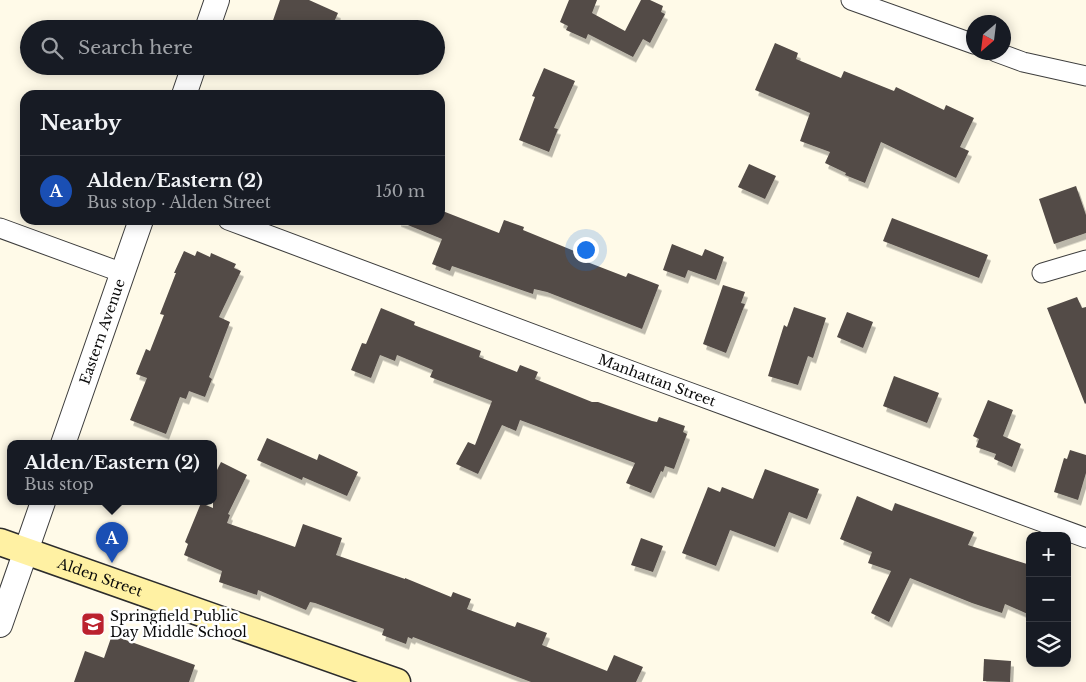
<!DOCTYPE html>
<meta charset="utf-8">
<style>
:root{--surface:#171b24;--page:#20242c;--text:#f1f3f6;--muted:#9ea1a6;--line:#363941;--accent:#d9949c}
body{margin:0;font-family:"Libre Baskerville",serif;background:var(--page);color:var(--text)}
.controls{position:absolute;right:15px;bottom:15px;display:grid;overflow:hidden;border-radius:10px;box-shadow:0 2px 12px #0003}
.controls button{width:45px;height:45px;display:grid;place-items:center;padding:0;border:0;border-bottom:1px solid var(--line);background:var(--surface);color:var(--text);font:25px sans-serif}
.compass{position:absolute;left:966px;top:15px;width:45px;height:45px;border-radius:50%;background:var(--surface);box-shadow:0 2px 12px #0003;rotate:208deg}
.you{position:absolute;left:585px;top:249px;width:18px;height:18px;margin:-12px;border:4px solid #fff;border-radius:50%;background:#1a73e8;box-shadow:0 0 0 8px #1a73e833}
.badge{display:grid;place-items:center;width:32px;height:32px;border-radius:50%;background:var(--accent);color:#fff;font-size:16px;font-weight:700}
.pin{position:absolute;translate:-50% -41px;filter:drop-shadow(0 1px 2px #0008)}
.pin::after{content:'';position:absolute;top:26px;width:18px;height:15px;background:inherit;clip-path:polygon(0 0,100% 0,50% 100%)}
.popup{position:absolute;left:7px;top:440px;width:210px;height:65px;box-sizing:border-box;display:grid;place-content:center;border-radius:10px;background:var(--surface);filter:drop-shadow(0 1px 4px #0005);font-size:16px;white-space:nowrap;color:var(--muted)}
.popup b{font-size:19px;color:var(--text)}
.popup::after{content:'';position:absolute;left:50%;top:100%;margin-left:-10px;border:10px solid transparent;border-top-color:var(--surface)}
.list{margin:0;padding:0;list-style:none}
h2{display:flex;justify-content:space-between;align-items:center;height:65px;margin:0;padding:0 20px;font-size:21px}
h2 small{font-size:16px;font-weight:400;color:var(--muted)}
.list li{display:grid;grid-template-columns:32px 1fr auto;gap:15px;align-items:center;box-sizing:border-box;height:70px;padding:0 20px;border-top:1px solid var(--line)}
.list b{display:block;font-size:19px;white-space:nowrap}
.list p{margin:0;font-size:16px;white-space:nowrap;color:var(--muted)}
.list em{font-size:16px;font-style:normal;color:var(--muted)}
.icon{flex:none;width:28px;height:28px;fill:none;stroke:currentColor;stroke-width:2;stroke-linecap:round;stroke-linejoin:round}
.map{position:relative;flex:none;width:1086px;height:682px;overflow:hidden}
.search{position:absolute;background:var(--surface);box-shadow:0 2px 12px #0003;left:20px;top:20px;width:425px;height:55px;display:flex;align-items:center;gap:12px;box-sizing:border-box;padding:0 18px;border-radius:28px;color:var(--muted);font-size:19px}
.panel{position:absolute;background:var(--surface);box-shadow:0 2px 12px #0003;left:20px;top:90px;width:425px;height:135px;border-radius:15px}
.map>svg:first-child{display:block}
.building{fill:#534b47;filter:url(#shadow)}
.lines{fill:none;stroke-linecap:round;stroke-linejoin:round}
.minor-casing{stroke:#3d3d3d;stroke-width:21}
.tertiary-casing{stroke:#3d3d3d;stroke-width:26}
.secondary-casing{stroke:#2c2c2c;stroke-width:29}
.minor{stroke:#fff;stroke-width:19}
.tertiary{stroke:#fff;stroke-width:24}
.secondary{stroke:#fff1a3;stroke-width:26}
.labels{text-anchor:middle;stroke-width:5;stroke-linejoin:round;paint-order:stroke}
.street-label{font-size:14px;fill:#0a0a0a;stroke:#fff}
.poi-label{font-size:14px;fill:#0a0a0a;stroke:#fff;text-anchor:start}
</style>
<div class="map">
<svg width="1086" height="682" viewBox="0 0 1086 682">
<defs>
<filter id="shadow"><feDropShadow dx="3" dy="5.5" stdDeviation="0" flood-color="#0004"/></filter>
</defs>
<rect width="100%" height="100%" fill="#fffae8"/>
<g class="building">
<polygon points="280,0 309,0 338,13 331,29 270,29"/>
<polygon points="569,0 597,0 592,13 625,31 641,0 650,0 663,6 661,12 665,14 650,43 643,39 633,57 588,34 586,39 566,30 568,26 560,22"/>
<polygon points="775,43 798,53 796,59 841,78 844,71 894,91 896,87 944,110 946,105 974,118 960,147 969,151 956,178 881,142 865,183 845,175 846,173 825,163 830,152 800,141 810,113 755,90"/>
<polygon points="544,68 575,81 554,128 558,129 549,152 519,140 535,97 532,96"/>
<polygon points="749,164 776,176 765,199 738,187"/>
<polygon points="1076,186 1086,215 1086,233 1054,244 1039,199"/>
<polygon points="440,210 499,233 504,220 524,227 523,230 584,255 582,260 626,277 628,273 659,285 642,329 547,292 534,289 533,294 452,266 450,271 432,264 442,239 398,221 398,220 440,220"/>
<polygon points="892,218 988,255 979,278 883,241"/>
<polygon points="672,244 702,256 705,249 724,257 716,280 688,270 685,278 663,270"/>
<polygon points="184,251 195,256 197,251 210,257 211,253 236,264 234,268 241,271 219,317 230,322 209,377 212,379 205,397 189,391 186,399 180,397 166,434 130,420 147,378 136,374 146,349 150,351 164,315 160,314 176,273 174,273"/>
<polygon points="723,285 745,292 741,303 745,304 726,353 703,344"/>
<polygon points="1077,297 1082,308 1086,307 1086,403 1085,404 1047,308"/>
<polygon points="794,307 826,318 813,358 808,356 798,385 768,376 784,325 787,327"/>
<polygon points="381,308 415,322 414,325 481,351 479,357 517,372 520,365 538,372 535,379 592,402 598,402 652,421 657,422 659,417 685,426 683,432 687,434 674,469 665,466 663,472 661,471 651,493 626,483 635,463 520,420 516,431 502,425 478,474 456,464 468,442 475,445 492,401 430,377 433,370 397,355 395,361 380,355 371,378 351,370 362,343 366,344"/>
<polygon points="847,312 873,322 863,348 837,337"/>
<polygon points="894,376 939,393 927,423 883,406"/>
<polygon points="988,400 1013,410 1003,436 1021,444 1012,467 994,459 996,454 976,447 979,439 973,436"/>
<polygon points="267,438 317,460 319,454 358,472 347,496 303,477 302,480 257,460"/>
<polygon points="1070,450 1086,455 1086,473 1078,500 1054,492 1064,458 1067,459"/>
<polygon points="221,462 247,475 228,514 230,515 227,523 295,547 303,524 342,538 336,555 405,579 405,578 451,597 453,592 471,599 467,609 515,627 517,622 547,633 542,645 607,671 614,655 643,667 636,682 531,682 413,637 412,639 408,637 406,644 382,635 384,629 315,603 310,602 306,610 258,590 257,595 219,582 222,571 184,555 188,544 185,542 201,503 213,508 213,478"/>
<polygon points="765,469 819,489 807,519 789,512 775,547 730,530 716,566 682,553 708,487 720,492 722,487 753,499"/>
<polygon points="857,496 892,511 895,503 974,532 968,545 1030,565 1030,615 1005,604 1002,613 972,603 910,578 889,622 871,613 891,571 868,563 872,552 840,539"/>
<polygon points="641,538 663,546 653,572 631,565"/>
<polygon points="112,635 195,665 189,682 74,682 85,651 104,658"/>
<polygon points="984,659 1011,661 1010,682 983,681"/>
</g>
<g class="lines">
<g class="minor-casing">
<g id="minor">
<polyline points="851,0 974,44"/>
<polyline points="996,52 1023,62 1086,76"/>
<path id="s1" d="M 228,220 L 645,376 L 1086,538"/>
<polyline points="0,228 123,273"/>
<polyline points="1042,273 1086,260"/>
</g>
</g>
<g class="tertiary-casing">
<g id="tertiary">
<polyline points="207,29 217,0"/>
<polyline points="184,95 194,66"/>
<path id="s2" d="M 63,444 L 141,220"/>
<polyline points="0,625 43,502"/>
</g>
</g>
<g class="secondary-casing">
<g id="secondary">
<path id="s3" d="M 0,542 L 397,682"/>
</g>
</g>
<use href="#minor" class="minor"/>
<use href="#tertiary" class="tertiary"/>
<use href="#secondary" class="secondary"/>
</g>
<defs>
<g id="school-square" transform="scale(1.25)"><rect x="-9" y="-9" width="18" height="18" rx="4" fill="#bb212e" stroke="#fff"/><path d="M0-5L7-2L0 1L-7-2ZM-4 1L0 2.5L4 1V4Q0 6-4 4Z" fill="#fff"/></g>
</defs>
<g fill-rule="evenodd">
<use href="#school-square" x="93" y="624"/>
</g>
<g class="labels">
<g class="street-label">
<text dy="5" stroke="none"><textPath href="#s2" startOffset="119">Eastern Avenue</textPath></text>
<text dy="5" stroke="none"><textPath href="#s1" startOffset="458">Manhattan Street</textPath></text>
<text dy="5" stroke="none"><textPath href="#s3" startOffset="106">Alden Street</textPath></text>
</g>
<g class="poi-label">
<text x="110" y="621">Springfield Public<tspan x="110" dy="16">Day Middle School</tspan></text>
</g>
</g>
</svg>
<div class="controls">
<button>+</button>
<button>−</button>
<button><svg class="icon" aria-label="layers" viewBox="0 0 24 24"><path d="M12 4l9 5-9 5-9-5zM3 14l9 5 9-5"/></svg></button>
</div>
<svg class="compass" viewBox="-18 -18 36 36"><path d="M0-13l5 13h-10z" fill="#e53935"/><path d="M0 13l5-13h-10z" fill="#9ea1a6"/></svg>
<div class="you"></div>
<div class="pin badge" style="left:112px;top:563px;background:#1a4fb4">A</div>
<div class="popup"><b>Alden/Eastern (2)</b>Bus stop</div>
<div class="search"><svg class="icon" aria-label="search" viewBox="0 0 24 24"><circle cx="10" cy="10" r="6"/><path d="M15 15l6 6"/></svg>Search here</div>
<section class="panel">
<h2>Nearby<small></small></h2>
<ul class="list">
<li><span class="badge" style="background:#1a4fb4">A</span><div><b>Alden/Eastern (2)</b><p>Bus stop · Alden Street</p></div><em>150 m</em></li>
</ul>
</section>
</div>
